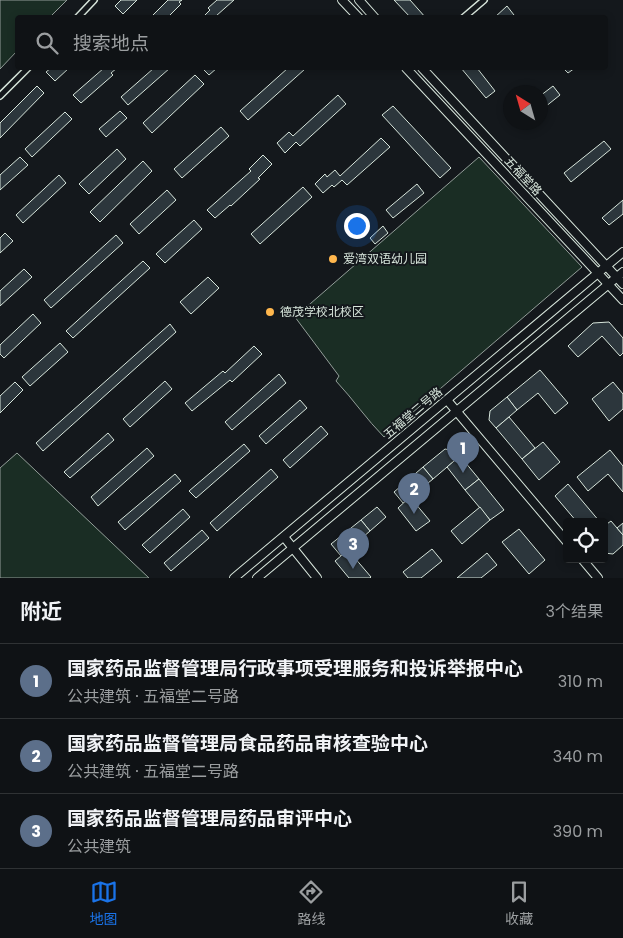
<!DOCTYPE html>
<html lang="zh">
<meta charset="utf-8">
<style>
:root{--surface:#0f1215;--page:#181b1e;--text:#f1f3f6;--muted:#9b9ea0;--line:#2f3234;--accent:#1a73e8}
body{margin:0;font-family:Poppins,"Noto Sans SC",sans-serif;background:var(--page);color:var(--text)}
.controls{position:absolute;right:15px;bottom:15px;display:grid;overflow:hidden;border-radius:5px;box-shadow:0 2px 8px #0003}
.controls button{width:45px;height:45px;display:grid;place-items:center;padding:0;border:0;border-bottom:1px solid var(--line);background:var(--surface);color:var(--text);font:25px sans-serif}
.compass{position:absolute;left:503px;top:85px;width:45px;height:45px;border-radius:50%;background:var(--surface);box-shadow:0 2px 8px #0003;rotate:323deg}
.you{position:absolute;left:356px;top:225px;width:18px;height:18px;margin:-12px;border:4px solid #fff;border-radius:50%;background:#1a73e8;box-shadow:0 0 0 8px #1a73e833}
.badge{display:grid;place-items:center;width:32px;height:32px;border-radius:50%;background:var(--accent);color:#fff;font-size:16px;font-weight:700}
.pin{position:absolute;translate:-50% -41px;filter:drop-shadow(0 1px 2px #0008)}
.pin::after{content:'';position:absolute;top:26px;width:18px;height:15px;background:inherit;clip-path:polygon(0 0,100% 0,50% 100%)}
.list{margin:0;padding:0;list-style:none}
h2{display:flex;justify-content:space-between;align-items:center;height:65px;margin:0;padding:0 20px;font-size:21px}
h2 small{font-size:16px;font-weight:400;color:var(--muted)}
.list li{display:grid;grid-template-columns:32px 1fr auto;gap:15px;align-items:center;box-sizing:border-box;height:75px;padding:0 20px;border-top:1px solid var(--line)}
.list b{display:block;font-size:19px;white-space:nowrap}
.list p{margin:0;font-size:16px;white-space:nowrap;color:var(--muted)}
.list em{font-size:16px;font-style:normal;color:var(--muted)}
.icon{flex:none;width:28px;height:28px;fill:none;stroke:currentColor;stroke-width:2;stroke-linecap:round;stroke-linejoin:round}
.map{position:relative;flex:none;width:623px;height:578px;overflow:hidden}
.search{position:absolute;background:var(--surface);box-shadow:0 2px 8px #0003;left:15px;right:15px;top:15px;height:55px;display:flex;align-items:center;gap:12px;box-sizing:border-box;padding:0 18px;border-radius:5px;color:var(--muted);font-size:19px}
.sheet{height:290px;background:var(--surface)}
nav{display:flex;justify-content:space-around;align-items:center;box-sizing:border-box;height:70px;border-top:1px solid var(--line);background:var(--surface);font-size:14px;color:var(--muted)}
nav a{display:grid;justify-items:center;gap:2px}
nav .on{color:var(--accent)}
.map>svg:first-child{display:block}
.green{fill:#1a2d24;stroke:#939e99}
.building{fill:#2c363c;stroke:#d8e6dc}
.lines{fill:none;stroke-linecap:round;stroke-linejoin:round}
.street-casing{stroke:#d8e6dc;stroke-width:8}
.secondary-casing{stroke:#d8e6dc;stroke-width:10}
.street{stroke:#14181c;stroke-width:5}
.secondary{stroke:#14181c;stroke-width:8}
.poi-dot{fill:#ffb74d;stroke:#14181c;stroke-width:2}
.labels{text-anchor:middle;stroke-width:4;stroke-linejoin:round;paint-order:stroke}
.street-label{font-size:12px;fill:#d8e6dc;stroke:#14181c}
.poi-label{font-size:12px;fill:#d8e6dc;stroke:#14181c;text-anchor:start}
</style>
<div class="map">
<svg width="623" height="578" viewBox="0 0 623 578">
<rect width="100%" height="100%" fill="#14181c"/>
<g class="green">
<polygon points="0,0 67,0 50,17 18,18 17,51 0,69"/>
<path d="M 479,157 L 582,267 L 384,437 C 367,420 353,399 336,381 L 339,376 L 295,317 Z"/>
<polygon points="17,453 149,578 0,578 0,468"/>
</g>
<g class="building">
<polygon points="121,0 137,0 123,14 115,6"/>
<polygon points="168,0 182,0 179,2 181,4 167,18 150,18"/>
<polygon points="217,0 234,0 216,16 217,18 202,18 210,10 208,8"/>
<polygon points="394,0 410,0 426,18 411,18"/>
<polygon points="507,6 514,15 511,18 494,18"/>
<polygon points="51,68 69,68 55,81 46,72"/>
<polygon points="104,68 117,68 111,73 113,75 81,103 73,95"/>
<polygon points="154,68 170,68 128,105 121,97"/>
<polygon points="202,68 217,68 209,75"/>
<polygon points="288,68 305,69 248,120 240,111"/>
<polygon points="461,68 477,68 495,91 486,98"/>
<polygon points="563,68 575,68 568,73"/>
<polygon points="195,75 204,84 152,133 143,123"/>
<polygon points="37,86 44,93 0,138 0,123"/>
<polygon points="553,86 560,95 540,111 540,96"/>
<polygon points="338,95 346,104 300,146 296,142 285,153 277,143 289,132 293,136"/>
<polygon points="393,106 451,168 440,178 382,115"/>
<polygon points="120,111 127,118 106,137 99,129"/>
<polygon points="65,112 72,119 32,157 25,149"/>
<polygon points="516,122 526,122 520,127"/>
<polygon points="221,127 229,136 182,178 174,169"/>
<polygon points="381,138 390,147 347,185 342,180 334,187 332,185 323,193 315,184 325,174 327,177 335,170 340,176"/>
<polygon points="604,141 611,149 571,182 564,173"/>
<polygon points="117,149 126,159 89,194 79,184"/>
<polygon points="263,155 272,164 258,178 260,179 231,206 230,205 215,218 207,210 251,171 249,169"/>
<polygon points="20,157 28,165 0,190 0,175"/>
<polygon points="143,161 152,171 100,222 90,212"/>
<polygon points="59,175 66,183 23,223 16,215"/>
<polygon points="417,184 424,193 393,218 386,210"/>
<polygon points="303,187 312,197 260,244 251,234"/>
<polygon points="167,190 176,200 139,234 130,224"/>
<polygon points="623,200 623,214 609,225 602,218"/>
<polygon points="194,220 202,229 165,263 156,254"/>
<polygon points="383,226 388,233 375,244 370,238"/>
<polygon points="5,233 13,241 0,253 0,238"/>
<polygon points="116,235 123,243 51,308 44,300"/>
<polygon points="143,261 150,268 73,338 66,331"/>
<polygon points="24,269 32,277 0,306 0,291"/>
<polygon points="208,277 219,288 191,314 180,302"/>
<polygon points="33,314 41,323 4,358 0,354 0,345"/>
<polygon points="609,322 623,338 623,353 620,356 602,336 578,357 568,346 593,323"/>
<polygon points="170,324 176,332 43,451 36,443"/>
<polygon points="60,343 68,352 30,386 22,377"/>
<polygon points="254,346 262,354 232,382 230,380 192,411 185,403 223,371 225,373"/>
<polygon points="540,370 568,403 555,414 538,393 517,410 507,397"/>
<polygon points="279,374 286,383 232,430 225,422"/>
<polygon points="165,381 172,389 130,427 123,419"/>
<polygon points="15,382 23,390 0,413 0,396"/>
<polygon points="613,382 623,394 623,409 609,421 592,399"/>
<polygon points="507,397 517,410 496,428 489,420 490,411"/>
<polygon points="300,400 307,408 266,444 259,436"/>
<polygon points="509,417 535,448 522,459 496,428"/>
<polygon points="321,426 328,434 290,468 283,460"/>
<polygon points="108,433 114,440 70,478 64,472"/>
<polygon points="543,442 560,462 539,480 522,459"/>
<polygon points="244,444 250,451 196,498 189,491"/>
<polygon points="147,448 154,456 98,506 91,497"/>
<polygon points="445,449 455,451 460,456 433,479 423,467"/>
<polygon points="610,450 623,466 623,492 608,474 588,491 577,477"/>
<polygon points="460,456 479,479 465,490 447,467"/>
<polygon points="423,467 433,479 403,503 394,492"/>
<polygon points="271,469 278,477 217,531 210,523"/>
<polygon points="175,474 181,481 125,530 118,522"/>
<polygon points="479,479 504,510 490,520 465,490"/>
<polygon points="568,484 600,522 577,522 555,496"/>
<polygon points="410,497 430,521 416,531 398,508"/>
<polygon points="377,507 386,517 370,531 361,520"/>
<polygon points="480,507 490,520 462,544 451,531"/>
<polygon points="183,509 190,517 150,553 142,545"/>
<polygon points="361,520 370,531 341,556 331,544"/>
<polygon points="611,521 623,535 623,545 613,554 604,553 604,526"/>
<polygon points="623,523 623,535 617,528"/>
<polygon points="519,529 545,560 529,574 502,542"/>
<polygon points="202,530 209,538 171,571 164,563"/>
<polygon points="432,549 442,561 421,578 408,578 403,572"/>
<polygon points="348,550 371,577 370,578 349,578 335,561"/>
<polygon points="487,553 497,565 481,578 457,578"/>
</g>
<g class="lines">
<g class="street-casing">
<g id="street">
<polyline points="77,18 94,0"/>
<polyline points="463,18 484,0"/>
<polyline points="0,96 28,68"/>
</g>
</g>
<g class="secondary-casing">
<g id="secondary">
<polyline points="342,0 359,18"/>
<polyline points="359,0 375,18"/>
<polyline points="406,68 623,300"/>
<polyline points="422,68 623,284"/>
<polyline points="447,400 567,542"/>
<polyline points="284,537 317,578"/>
<polyline points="582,559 598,578"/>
<polyline points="234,578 623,252"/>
<polyline points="257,578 623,272"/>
</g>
</g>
<use href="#street" class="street"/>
<use href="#secondary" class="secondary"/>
</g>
<g class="poi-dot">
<circle cx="333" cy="259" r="5"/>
<circle cx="270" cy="312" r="5"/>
</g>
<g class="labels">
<g class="street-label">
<text transform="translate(523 176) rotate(47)" y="4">五福堂路</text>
<text transform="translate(413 413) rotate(-40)" y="4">五福堂二号路</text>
</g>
<g class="poi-label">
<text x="343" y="263">爱湾双语幼儿园</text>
<text x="280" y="316">德茂学校北校区</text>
</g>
</g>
</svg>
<div class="controls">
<button><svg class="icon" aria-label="locate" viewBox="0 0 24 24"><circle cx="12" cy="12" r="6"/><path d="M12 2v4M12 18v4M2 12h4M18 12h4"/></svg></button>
</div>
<svg class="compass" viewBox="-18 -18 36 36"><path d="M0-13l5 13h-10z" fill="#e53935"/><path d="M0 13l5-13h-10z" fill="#9b9ea0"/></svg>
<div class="you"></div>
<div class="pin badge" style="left:463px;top:473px;background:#5c6f8a">1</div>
<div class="pin badge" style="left:414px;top:514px;background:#5c6f8a">2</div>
<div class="pin badge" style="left:353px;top:569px;background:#5c6f8a">3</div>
<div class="search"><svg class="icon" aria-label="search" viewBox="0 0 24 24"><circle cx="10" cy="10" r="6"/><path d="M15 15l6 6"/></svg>搜索地点</div>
</div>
<section class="sheet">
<h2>附近<small>3个结果</small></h2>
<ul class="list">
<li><span class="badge" style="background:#5c6f8a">1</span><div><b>国家药品监督管理局行政事项受理服务和投诉举报中心</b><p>公共建筑 · 五福堂二号路</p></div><em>310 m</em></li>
<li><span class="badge" style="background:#5c6f8a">2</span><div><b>国家药品监督管理局食品药品审核查验中心</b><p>公共建筑 · 五福堂二号路</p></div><em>340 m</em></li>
<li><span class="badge" style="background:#5c6f8a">3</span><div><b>国家药品监督管理局药品审评中心</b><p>公共建筑</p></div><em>390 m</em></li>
</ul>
</section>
<nav>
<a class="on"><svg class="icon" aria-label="map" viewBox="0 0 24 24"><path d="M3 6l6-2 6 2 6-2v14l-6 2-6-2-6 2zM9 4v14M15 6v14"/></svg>地图</a>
<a><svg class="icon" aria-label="directions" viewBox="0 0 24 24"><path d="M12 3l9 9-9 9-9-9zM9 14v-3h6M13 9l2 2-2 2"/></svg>路线</a>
<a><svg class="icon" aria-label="saved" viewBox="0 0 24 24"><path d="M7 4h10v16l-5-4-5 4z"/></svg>收藏</a>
</nav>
